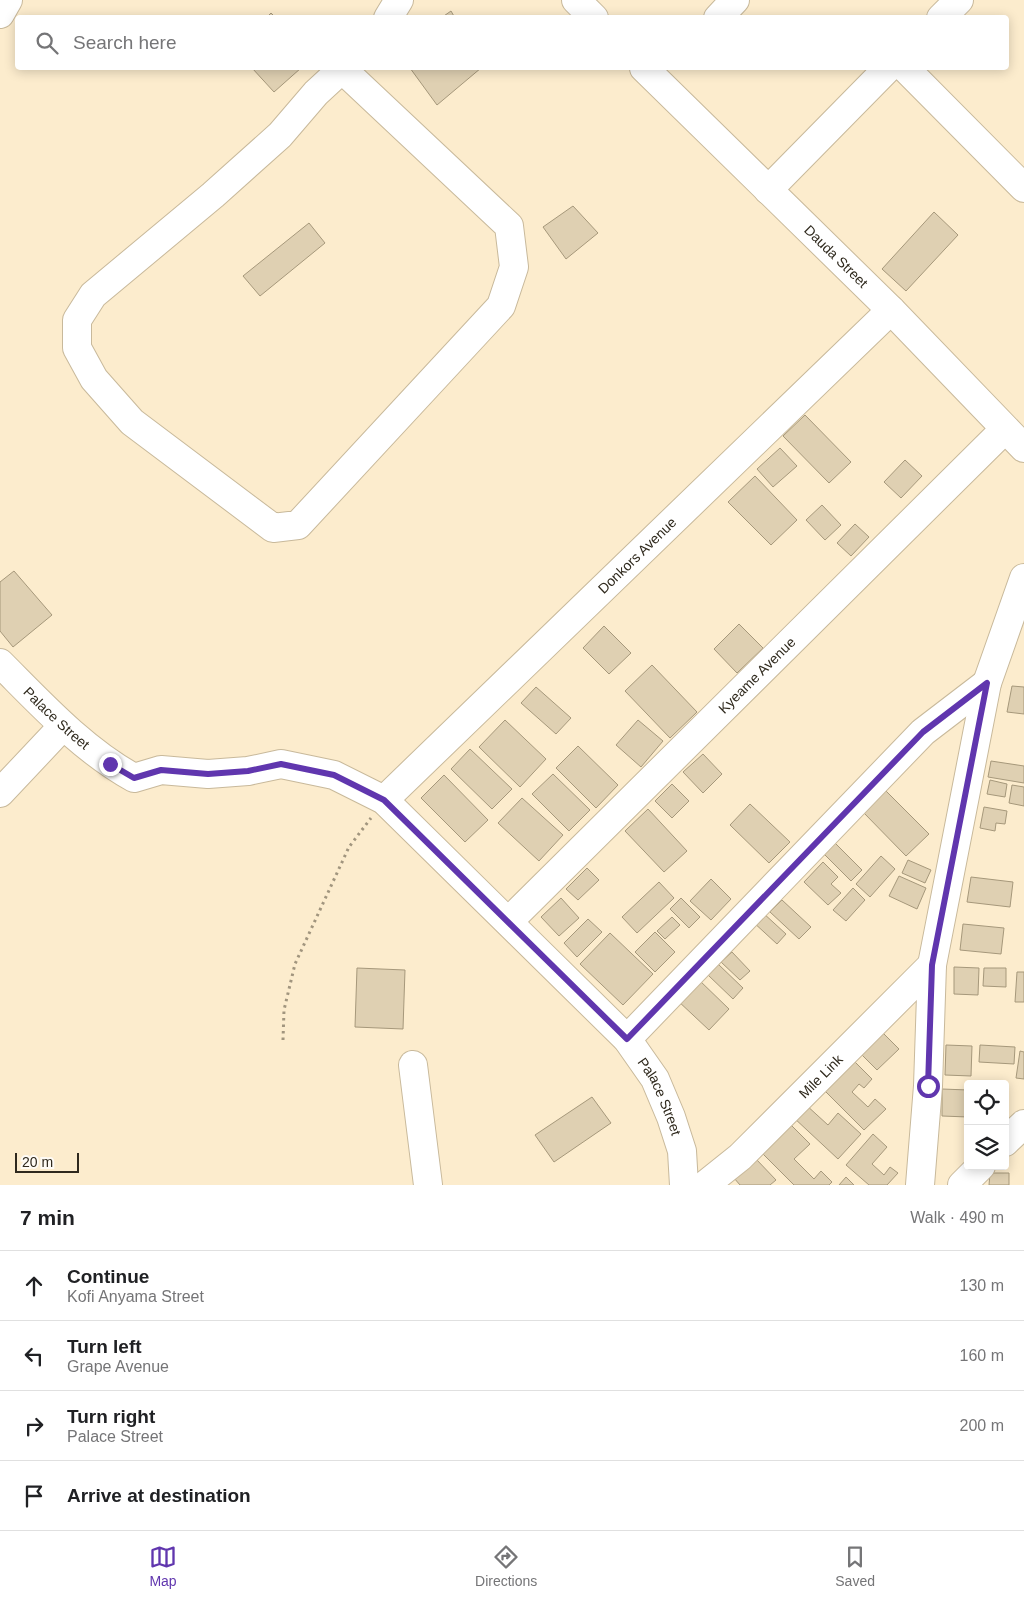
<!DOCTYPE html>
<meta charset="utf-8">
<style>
:root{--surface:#fff;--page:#f6f6f6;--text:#202124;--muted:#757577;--line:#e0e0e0;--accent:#6036ae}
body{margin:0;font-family:Helvetica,sans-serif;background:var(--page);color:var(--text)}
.controls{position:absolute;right:15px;bottom:15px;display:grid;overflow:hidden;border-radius:5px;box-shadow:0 2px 12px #0003}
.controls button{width:45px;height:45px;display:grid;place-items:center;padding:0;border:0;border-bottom:1px solid var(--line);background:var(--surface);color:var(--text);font:25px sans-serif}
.scale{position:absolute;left:15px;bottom:12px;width:64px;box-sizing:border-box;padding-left:5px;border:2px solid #2f291d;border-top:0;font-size:14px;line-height:18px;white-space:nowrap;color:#2f291d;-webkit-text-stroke:4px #fefbf5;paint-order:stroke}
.stop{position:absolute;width:15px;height:15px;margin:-11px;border:4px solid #6036ae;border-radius:50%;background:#fff}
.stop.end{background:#6036ae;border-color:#fff;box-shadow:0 1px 5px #0008}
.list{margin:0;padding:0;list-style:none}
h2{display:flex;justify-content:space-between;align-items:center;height:65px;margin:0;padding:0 20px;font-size:21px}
h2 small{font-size:16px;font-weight:400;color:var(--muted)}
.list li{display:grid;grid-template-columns:32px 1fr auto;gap:15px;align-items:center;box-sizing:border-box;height:70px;padding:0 20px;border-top:1px solid var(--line)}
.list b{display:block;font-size:19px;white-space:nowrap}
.list p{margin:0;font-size:16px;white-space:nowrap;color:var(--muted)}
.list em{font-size:16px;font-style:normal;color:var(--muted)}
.icon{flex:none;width:28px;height:28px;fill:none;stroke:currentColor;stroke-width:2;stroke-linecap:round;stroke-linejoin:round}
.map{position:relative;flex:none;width:1024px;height:1185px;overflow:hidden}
.search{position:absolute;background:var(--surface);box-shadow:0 2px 12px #0003;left:15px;right:15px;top:15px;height:55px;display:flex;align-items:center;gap:12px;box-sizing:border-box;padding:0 18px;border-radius:5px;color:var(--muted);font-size:19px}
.sheet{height:345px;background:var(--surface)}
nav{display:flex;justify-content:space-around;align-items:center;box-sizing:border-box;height:70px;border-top:1px solid var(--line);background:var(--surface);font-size:14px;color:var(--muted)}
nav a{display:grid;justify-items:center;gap:2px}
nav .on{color:var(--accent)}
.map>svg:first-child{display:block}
.building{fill:#dfd0b2;stroke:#a6987b}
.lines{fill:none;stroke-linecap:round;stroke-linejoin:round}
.minor-casing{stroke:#c8b99b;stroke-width:30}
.path{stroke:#a1957e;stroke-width:3;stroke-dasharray:2.5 4;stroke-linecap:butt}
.minor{stroke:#fff;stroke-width:28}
.route{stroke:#6036ae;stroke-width:6}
.labels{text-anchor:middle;stroke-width:4;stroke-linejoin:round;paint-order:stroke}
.street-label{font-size:14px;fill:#2f291d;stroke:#fefbf5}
</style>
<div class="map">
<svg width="1024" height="1185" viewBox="0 0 1024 1185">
<rect width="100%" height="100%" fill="#fceccd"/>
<g class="building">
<polygon points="451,11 455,18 441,18"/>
<polygon points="271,13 276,18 266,18"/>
<polygon points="252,68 301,68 274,92"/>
<polygon points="410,68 481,68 437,105"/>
<polygon points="573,206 598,233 566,259 543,227"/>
<polygon points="934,212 958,235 906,291 882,269"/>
<polygon points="309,223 325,243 260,296 243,276"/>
<polygon points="805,415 851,462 829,483 783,436"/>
<polygon points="780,448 797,466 773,487 757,469"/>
<polygon points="905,460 922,476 901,498 884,482"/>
<polygon points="755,476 797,520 771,545 728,502"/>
<polygon points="822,505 841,525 825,540 806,520"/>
<polygon points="855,524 869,537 851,556 837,543"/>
<polygon points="14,571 52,615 13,647 0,631 0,582"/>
<polygon points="739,624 763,648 737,673 714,649"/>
<polygon points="604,626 631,653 609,674 583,648"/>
<polygon points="652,665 697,712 670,738 625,691"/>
<polygon points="1012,686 1024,687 1024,714 1007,712"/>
<polygon points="536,687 571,718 556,734 521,703"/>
<polygon points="505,720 546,759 520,787 479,747"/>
<polygon points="638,720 663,741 641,767 616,745"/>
<polygon points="578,746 618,785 596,808 556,768"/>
<polygon points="470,749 512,789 492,809 451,769"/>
<polygon points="703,754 722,774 703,793 683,772"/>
<polygon points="991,761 1024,766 1024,783 988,777"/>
<polygon points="553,774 590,810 569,831 532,794"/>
<polygon points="444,775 488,820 465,842 421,798"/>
<polygon points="990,780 1007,784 1005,797 987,794"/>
<polygon points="672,784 689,801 672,818 655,801"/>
<polygon points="1012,785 1024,787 1024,806 1009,803"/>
<polygon points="885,790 929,834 906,856 863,812"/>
<polygon points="522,798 563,835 539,861 498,823"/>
<polygon points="750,804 790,842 769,863 730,825"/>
<polygon points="984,807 1007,811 1005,824 996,823 995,831 980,828"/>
<polygon points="648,809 687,851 664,872 625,831"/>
<polygon points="834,842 862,870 851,881 823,853"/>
<polygon points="881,856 895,869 870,897 856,884"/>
<polygon points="908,860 931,870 925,883 902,873"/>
<polygon points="823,862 838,877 831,884 841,893 828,905 804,882"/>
<polygon points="587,868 599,880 578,900 566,889"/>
<polygon points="899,876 926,888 917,909 889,896"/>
<polygon points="971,877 1013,882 1010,907 967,902"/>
<polygon points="711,879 731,899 711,920 690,901"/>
<polygon points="659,882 674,898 637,933 622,917"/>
<polygon points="853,888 865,900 846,921 833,910"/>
<polygon points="561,898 579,918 559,936 541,917"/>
<polygon points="681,898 700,917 689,928 670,909"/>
<polygon points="782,900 811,927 799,939 770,912"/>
<polygon points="762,912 786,934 777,944 752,921"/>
<polygon points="672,917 680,925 665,939 657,931"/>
<polygon points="588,919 602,932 577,957 564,943"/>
<polygon points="963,924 1004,928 1001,954 960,950"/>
<polygon points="655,932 675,952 655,972 635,952"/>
<polygon points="610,933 653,974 623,1005 580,964"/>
<polygon points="732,952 750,971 740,980 721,962"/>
<polygon points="718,964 743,988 733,999 708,975"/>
<polygon points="954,967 979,968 978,995 954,994"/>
<polygon points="357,968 405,970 403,1029 355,1027"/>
<polygon points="984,968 1006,968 1006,987 983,986"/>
<polygon points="1017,972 1024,972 1024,1002 1015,1002"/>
<polygon points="698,979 729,1009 709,1030 677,1000"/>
<polygon points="881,1031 899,1049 877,1070 859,1052"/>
<polygon points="946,1045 972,1046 971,1076 945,1075"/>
<polygon points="980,1045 1015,1047 1014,1064 979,1062"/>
<polygon points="1020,1051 1024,1052 1024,1079 1016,1078"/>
<polygon points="853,1060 872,1079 864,1088 859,1084 852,1092 868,1107 875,1099 886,1109 864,1130 823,1089"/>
<polygon points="942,1089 968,1090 968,1117 942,1116"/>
<polygon points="592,1097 611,1123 554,1162 535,1135"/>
<polygon points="805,1104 828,1125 838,1113 861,1134 838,1159 793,1117"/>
<polygon points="791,1125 810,1144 794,1159 814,1179 821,1171 832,1182 829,1185 794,1185 762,1153"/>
<polygon points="873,1134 887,1147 872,1164 884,1175 890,1167 898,1173 887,1185 869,1185 846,1165"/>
<polygon points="756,1159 776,1180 770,1185 740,1185 734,1178"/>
<polygon points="990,1173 1009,1173 1009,1185 989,1185"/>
<polygon points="846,1177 854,1185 839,1185"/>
</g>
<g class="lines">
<g class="minor-casing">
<g id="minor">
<polyline points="576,0 594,18"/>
<polyline points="0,14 8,0"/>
<polyline points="388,18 399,0"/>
<polyline points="718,18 735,0"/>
<polyline points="941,18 959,0"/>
<path id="s1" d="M 644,68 L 891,310 L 1024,448"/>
<polyline points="905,68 1024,188"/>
<polyline points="342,69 509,226 514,267 501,306 298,525 273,528 132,422 94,379 77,348 77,320 93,295 213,195 280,135 316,93 342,69 344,68"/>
<polyline points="768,190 888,68"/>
<path id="s2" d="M 0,663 C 42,705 82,749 134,778 L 161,770 L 208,774 L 248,771 L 281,764 L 334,775 L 384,800 L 627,1039 L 655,1079 L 671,1117 L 682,1151 L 684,1185"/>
<polyline points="0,793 63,726"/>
<path id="s3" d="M 384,800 L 891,310"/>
<path id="s4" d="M 509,921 L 1005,429"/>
<polyline points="627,1039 923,732 987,683"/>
<polyline points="413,1065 428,1185"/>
<polyline points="1005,1142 1024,1124"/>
<path id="s5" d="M 705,1185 L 740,1157 L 932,965"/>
<polyline points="920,1185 928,1086 932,965 987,683 1024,578"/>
<polyline points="962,1185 981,1166"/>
</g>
</g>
<polyline class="path" points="283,1040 284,1010 295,964 349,847 371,818"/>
<use href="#minor" class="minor"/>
</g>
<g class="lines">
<polyline class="route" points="110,764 134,778 161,770 208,774 248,771 281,764 334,775 384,800 627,1039 923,732 987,683 932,965 928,1086"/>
</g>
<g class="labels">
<g class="street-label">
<text dy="5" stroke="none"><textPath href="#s1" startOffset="269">Dauda Street</textPath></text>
<text dy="5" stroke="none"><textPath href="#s3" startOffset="352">Donkors Avenue</textPath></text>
<text dy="5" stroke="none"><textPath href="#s4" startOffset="349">Kyeame Avenue</textPath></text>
<text dy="5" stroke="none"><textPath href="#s2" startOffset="79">Palace Street</textPath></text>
<text dy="5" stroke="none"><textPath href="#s5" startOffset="159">Mile Link</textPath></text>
<text dy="5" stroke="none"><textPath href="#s2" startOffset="844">Palace Street</textPath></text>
</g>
</g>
</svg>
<div class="controls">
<button><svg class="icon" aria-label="locate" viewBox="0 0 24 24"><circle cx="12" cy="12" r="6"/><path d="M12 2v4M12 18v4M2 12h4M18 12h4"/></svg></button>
<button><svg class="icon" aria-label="layers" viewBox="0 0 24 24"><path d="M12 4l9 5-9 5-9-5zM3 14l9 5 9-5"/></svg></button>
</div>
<div class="scale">20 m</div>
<div class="stop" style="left:928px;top:1086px"></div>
<div class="stop end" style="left:110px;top:764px"></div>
<div class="search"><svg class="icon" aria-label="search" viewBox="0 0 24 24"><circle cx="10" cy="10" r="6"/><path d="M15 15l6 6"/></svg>Search here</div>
</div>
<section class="sheet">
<h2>7 min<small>Walk · 490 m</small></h2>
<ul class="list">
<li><svg class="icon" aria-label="ahead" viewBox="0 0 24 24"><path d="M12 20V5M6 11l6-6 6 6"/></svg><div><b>Continue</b><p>Kofi Anyama Street</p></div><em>130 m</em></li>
<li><svg class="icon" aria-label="left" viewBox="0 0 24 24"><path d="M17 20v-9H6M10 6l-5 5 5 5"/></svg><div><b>Turn left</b><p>Grape Avenue</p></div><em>160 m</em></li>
<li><svg class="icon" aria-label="right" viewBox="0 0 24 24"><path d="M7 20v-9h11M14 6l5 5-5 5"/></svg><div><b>Turn right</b><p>Palace Street</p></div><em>200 m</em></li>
<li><svg class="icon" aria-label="arrive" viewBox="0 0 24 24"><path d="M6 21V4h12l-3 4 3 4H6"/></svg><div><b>Arrive at destination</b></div></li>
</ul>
</section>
<nav>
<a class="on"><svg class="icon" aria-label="map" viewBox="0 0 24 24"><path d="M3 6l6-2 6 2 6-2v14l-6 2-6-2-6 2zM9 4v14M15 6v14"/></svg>Map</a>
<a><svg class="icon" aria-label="directions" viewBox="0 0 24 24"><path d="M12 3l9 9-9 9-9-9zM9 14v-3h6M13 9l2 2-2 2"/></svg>Directions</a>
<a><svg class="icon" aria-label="saved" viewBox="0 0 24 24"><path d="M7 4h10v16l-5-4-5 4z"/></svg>Saved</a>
</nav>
